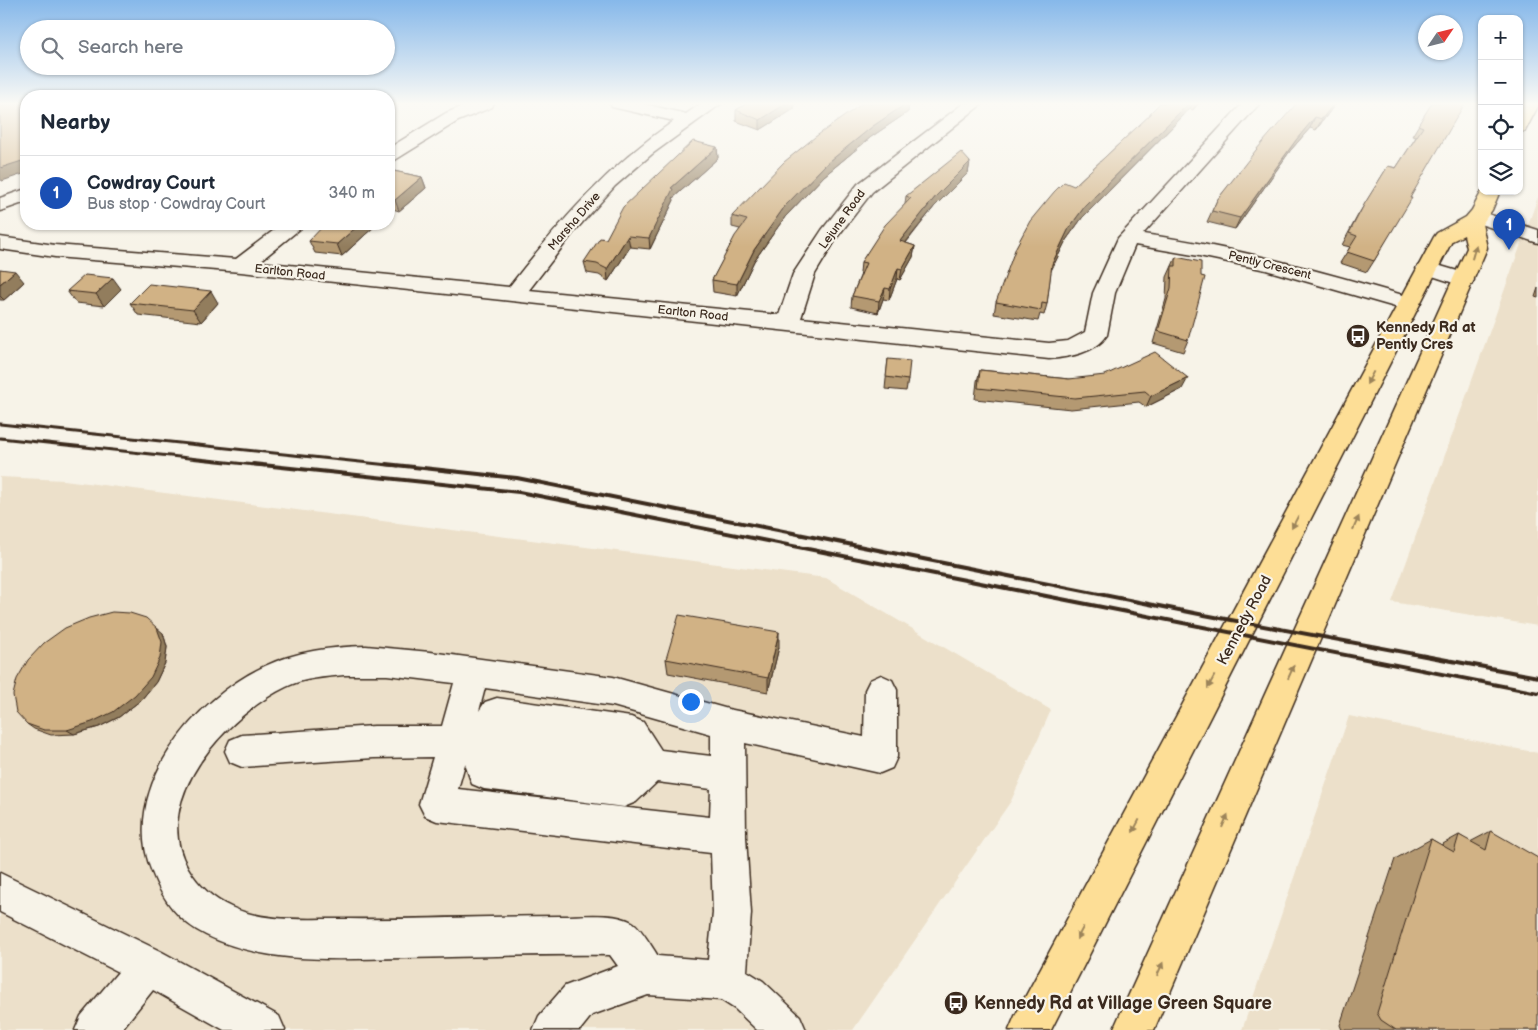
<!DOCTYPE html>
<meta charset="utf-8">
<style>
:root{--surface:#fff;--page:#f2f2f3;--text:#1f2937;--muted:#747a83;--line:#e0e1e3;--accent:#3b2a1e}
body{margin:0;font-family:"Balsamiq Sans",sans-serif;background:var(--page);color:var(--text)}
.controls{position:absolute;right:15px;top:15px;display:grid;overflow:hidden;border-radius:10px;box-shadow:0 1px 4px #0004}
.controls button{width:45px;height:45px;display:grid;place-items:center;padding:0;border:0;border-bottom:1px solid var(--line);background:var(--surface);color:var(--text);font:25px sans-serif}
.compass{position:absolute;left:1418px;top:15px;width:45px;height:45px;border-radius:50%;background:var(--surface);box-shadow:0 1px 4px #0004;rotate:55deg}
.you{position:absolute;left:690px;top:701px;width:18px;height:18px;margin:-12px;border:4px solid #fff;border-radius:50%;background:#1a73e8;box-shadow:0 0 0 8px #1a73e833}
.badge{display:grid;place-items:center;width:32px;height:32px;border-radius:50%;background:var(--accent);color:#fff;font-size:16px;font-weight:700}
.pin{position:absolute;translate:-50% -41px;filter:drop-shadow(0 1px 2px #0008)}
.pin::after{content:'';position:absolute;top:26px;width:18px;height:15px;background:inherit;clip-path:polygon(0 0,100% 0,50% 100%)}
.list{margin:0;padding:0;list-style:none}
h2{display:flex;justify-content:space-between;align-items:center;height:65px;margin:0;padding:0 20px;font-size:21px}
h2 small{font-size:16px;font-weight:400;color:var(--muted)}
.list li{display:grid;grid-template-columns:32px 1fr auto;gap:15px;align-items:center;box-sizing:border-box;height:75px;padding:0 20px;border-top:1px solid var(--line)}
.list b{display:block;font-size:19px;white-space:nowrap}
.list p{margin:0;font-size:16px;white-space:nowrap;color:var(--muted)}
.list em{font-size:16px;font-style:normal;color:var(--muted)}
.icon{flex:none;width:28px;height:28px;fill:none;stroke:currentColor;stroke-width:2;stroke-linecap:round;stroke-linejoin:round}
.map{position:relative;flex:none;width:1538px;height:1030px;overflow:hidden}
.search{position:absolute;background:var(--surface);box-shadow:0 1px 4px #0004;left:20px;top:20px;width:375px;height:55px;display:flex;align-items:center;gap:12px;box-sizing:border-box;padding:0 18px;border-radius:28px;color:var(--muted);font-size:19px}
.panel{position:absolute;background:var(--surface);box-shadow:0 1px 4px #0004;left:20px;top:90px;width:375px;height:140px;border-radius:20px}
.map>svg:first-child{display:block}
.built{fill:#ece0ca}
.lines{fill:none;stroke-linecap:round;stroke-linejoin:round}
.minor-casing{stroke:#3b2a1e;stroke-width:3}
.major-casing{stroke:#3b2a1e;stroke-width:3}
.minor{fill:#f7f3e8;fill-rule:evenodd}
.major{fill:#fdde96;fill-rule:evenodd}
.rail-far1{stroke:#3b2a1e;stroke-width:3}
.rail{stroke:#3b2a1e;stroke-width:4}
.wall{fill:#b49972;stroke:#3b2a1e}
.shaded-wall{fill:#927d5d;stroke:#3b2a1e}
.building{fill:#d1b285;stroke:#3b2a1e}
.oneway{fill:#9c845a}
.labels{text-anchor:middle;stroke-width:4.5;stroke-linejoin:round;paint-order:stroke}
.far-street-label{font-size:12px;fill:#3b2a1e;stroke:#f7f3e8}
.poi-label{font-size:15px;font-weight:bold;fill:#3b2a1e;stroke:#f7f3e8;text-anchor:start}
.street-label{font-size:15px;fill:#3b2a1e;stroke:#f7f3e8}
.near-poi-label{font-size:18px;font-weight:bold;fill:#3b2a1e;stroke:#f7f3e8;text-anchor:start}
</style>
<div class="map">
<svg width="1538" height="1030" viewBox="0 0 1538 1030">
<rect width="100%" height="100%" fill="#f7f3e8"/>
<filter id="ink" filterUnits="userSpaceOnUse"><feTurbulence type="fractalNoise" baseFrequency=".02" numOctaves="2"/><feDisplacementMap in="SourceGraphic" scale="10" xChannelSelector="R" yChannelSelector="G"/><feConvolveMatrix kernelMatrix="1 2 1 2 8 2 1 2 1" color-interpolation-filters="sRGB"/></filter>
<g filter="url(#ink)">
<g class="built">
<polygon points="1538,197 1538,626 1392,602"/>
<polygon points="0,477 64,480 826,578 1051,710 1011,801 853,1030 0,1030"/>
<polygon points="1349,716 1538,753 1538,1030 1242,1030"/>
</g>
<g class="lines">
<g class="minor-casing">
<g id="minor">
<polygon points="471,103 494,103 492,107 458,121 395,160 389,161 389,148 446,113"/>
<path d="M 610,103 L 640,103 L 686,114 L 702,103 L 722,103 L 652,154 L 615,186 L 573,233 L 529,290 L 779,315 L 793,274 L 822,230 L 858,184 L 964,103 L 983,103 L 872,192 L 838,236 L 815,274 L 801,318 L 1049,343 L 1068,341 L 1085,332 L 1093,293 L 1118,238 L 1243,103 L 1260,103 L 1143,234 C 1236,247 1327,273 1417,299 L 1420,304 L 1417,309 L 1409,311 L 1266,270 L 1199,256 L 1135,245 L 1115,293 L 1107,335 C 1096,353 1069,357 1049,359 L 241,272 L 55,257 L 0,249 L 0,237 L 55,245 L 236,259 L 282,224 L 304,224 L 301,228 L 259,262 L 509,287 C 558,224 608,166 674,121 L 612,107 Z"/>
<polygon points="26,189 26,202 0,211 0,198"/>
<polygon points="1478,211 1538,230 1538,243 1471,221 1468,217 1471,213"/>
<polygon points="1427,262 1471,275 1474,280 1471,285 1463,286 1420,272 1416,268 1420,264"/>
<path d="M 366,646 L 430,652 L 613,677 L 728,709 L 864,737 L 865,690 L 870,680 L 881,675 L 892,680 L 897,690 L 897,757 L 892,768 L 880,773 L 745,743 L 746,837 L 751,913 L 747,971 L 763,981 L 800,1016 L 806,1030 L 757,1030 L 735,1009 L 721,1000 L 648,995 L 592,1015 L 580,1030 L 533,1030 L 539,1016 L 565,986 L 618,966 L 610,955 C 541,954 473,957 404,958 C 338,959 266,965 206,935 C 178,921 163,900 152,872 C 118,790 194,699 265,666 C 297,651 331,647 366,646 ZM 344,675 L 387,675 L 454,683 L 442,726 L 374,726 L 242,735 L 230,740 L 225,751 L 230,762 L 242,767 L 374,758 L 433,757 L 419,804 L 425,816 L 437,821 L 711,853 L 713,913 L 708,960 L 658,956 C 652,947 640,926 632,922 C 615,912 581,916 561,916 C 486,916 412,920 337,919 C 304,919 263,922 231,907 C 213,899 198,885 188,868 C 148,799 228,715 286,687 C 304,678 325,677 344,675 ZM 485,688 L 613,706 L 711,734 L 711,756 L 661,750 L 643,722 L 631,717 L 497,698 L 485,702 L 479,711 ZM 465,764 L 472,784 L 484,789 L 624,807 L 636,802 L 657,782 L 711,789 L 710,817 L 458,789 Z"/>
<polygon points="0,873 162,952 279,1016 285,1030 224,1030 153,990 121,1030 75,1030 81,1016 118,972 0,912"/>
</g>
</g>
<g class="major-casing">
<g id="major">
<polygon points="1523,103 1538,103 1538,106 1525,131 1519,132 1519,110"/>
<polygon points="1482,191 1500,191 1492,210 1482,224 1487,248 1154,1030 1113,1030 1467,248 1464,235 1452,241 1051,1030 1009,1030 1015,1016 1434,237 1437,233 1466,217 1472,210"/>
</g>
</g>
<use href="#minor" class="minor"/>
<use href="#major" class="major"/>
<g class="rail-far1">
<polyline points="0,424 398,466"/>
<polyline points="0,438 265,466"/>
</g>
<g class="rail">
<polyline points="253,464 519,492 1538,693"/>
<polyline points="386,464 517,478 1199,614 1538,677"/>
</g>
</g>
<g class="wall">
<polygon points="748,103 794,103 794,109 760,130 736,121 736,110"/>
<polygon points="863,103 909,103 908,112 871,137 824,176 785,217 754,261 737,296 713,292 712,280 740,229 732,227 732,216"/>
<polygon points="1160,103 1199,103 1193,110 1190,109 1185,114 1082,218 1066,240 1051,270 1047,304 1044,315 1040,314 1038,321 994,314 996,302 1074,186 1149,116 1150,113"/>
<polygon points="1297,103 1336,103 1316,130 1310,128 1290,151 1235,229 1207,222 1217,200"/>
<polygon points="1432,103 1410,198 1374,261 1367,272 1340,263 1350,247 1342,245 1358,215 1388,166 1396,168 1416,137 1412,136"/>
<polygon points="717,147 718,158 673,198 674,200 650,249 630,247 608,281 599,275 587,273 584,262"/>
<polygon points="970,162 968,173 934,207 906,243 915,246 913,257 900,280 897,279 889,300 883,299 878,313 851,307 852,296 861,274 860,273 861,262 905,204 906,196"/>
<polygon points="389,170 422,177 426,188 399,211 393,209 389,213"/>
<polygon points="121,224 138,224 136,225"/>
<polygon points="377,224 342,256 315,253 309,241"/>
<polygon points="1176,257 1188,340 1183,352 1153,343 1166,299 1167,277"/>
<polygon points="0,269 24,282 4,300 0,300"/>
<polygon points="1538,288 1538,298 1535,297"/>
<polygon points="121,289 104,306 76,303 67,291"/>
<polygon points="130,303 218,303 201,322 138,315"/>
<polygon points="888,359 908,380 906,391 885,389"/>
<polygon points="980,370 1069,379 1182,389 1146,407 1139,402 1071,409 975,399 977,381"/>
<polygon points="163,633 167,647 165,663 156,682 141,700 119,717 99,727 74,734 51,735 34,729 27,724"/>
<polygon points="779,647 768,692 668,673 666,659"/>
<polygon points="1491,831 1538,1030 1342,1030 1340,1025 1395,859 1431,839 1441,845 1459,835 1470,842"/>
</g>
<g class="shaded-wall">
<polygon points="787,103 794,103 794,109 760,130 760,120"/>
<polygon points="907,103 909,103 908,112 871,137 824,176 785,217 754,261 737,296 737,284 754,250 785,206 825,165 873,126"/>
<polygon points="1189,103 1193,103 1190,109 1082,218 1066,240 1049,275 1052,264 1069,228 1085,206"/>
<polygon points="1196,103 1199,103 1193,110"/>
<polygon points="1334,103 1336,103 1316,130 1322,119"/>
<polygon points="1315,117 1310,128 1290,151 1235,229 1240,218 1296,140"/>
<polygon points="717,147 718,158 673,198 674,200 650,249 649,238 671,188"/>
<polygon points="26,156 26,173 2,181 0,178 0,168"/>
<polygon points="970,162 968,173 934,207 898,252 900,241 936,196"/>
<polygon points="422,177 426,188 399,211 395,200"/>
<polygon points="389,198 393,209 389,213"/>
<polygon points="360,224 377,224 342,256 337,244"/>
<polygon points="628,236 630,247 608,281 607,269"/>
<polygon points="915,246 913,257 900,280 902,269"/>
<polygon points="898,268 897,279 889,300 890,289"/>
<polygon points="15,271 24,282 4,300 0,296 0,284"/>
<polygon points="113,278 121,289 104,306 96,294"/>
<polygon points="885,288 883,299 878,313 879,301"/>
<polygon points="211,291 218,303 201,322 193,310"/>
<polygon points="1188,378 1182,389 1146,407 1151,396"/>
<polygon points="157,628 163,633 167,647 165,663 156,682 141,700 119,717 99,727 74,734 67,730"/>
<polygon points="779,632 779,647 768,692 768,678"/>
</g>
<g class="building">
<polygon points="5,103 26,103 26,156 25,160 0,168 0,108 1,106 4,106"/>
<polygon points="748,103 787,103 760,120 736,110"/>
<polygon points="863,103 907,103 873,126 825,165 785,206 754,250 737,284 712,280 735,236 747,220 732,216 784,162 815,137"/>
<polygon points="1160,103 1189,103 1085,206 1069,228 1052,264 1047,304 1042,303 1041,310 996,302 1016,247 1030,221 1054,192 1064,182 1074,186 1152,113 1150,113"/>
<polygon points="1297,103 1334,103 1322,119 1315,117 1296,140 1240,218 1212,211 1217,200 1256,150"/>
<polygon points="1432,103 1465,103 1410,198 1412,198 1374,261 1347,252 1357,236 1349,233 1365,203 1388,166 1396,168 1423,127 1418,125"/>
<polygon points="693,141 717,147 671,188 673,189 649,238 628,236 607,269 597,264 584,262 600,238 606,239 623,207"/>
<polygon points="961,152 970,162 936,196 900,241 915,246 902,269 898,268 890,289 885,288 879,301 852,296 866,263 861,262 885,225 911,198 906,196"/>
<polygon points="389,170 422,177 395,200 389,198"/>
<polygon points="325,224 360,224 337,244 309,241"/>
<polygon points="1176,257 1201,262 1201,276 1205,277 1188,340 1158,331 1171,288 1172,266 1176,266"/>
<polygon points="0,269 15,271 0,284"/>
<polygon points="85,275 113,278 96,294 67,291"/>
<polygon points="149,284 211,291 193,310 130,303"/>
<polygon points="1155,352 1188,378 1151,396 1145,391 1075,398 978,388 980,370 1069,379 1105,375"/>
<polygon points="888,359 910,361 908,380 886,377"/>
<polygon points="112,612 130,613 146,618 157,628 162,642 160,658 151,677 135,695 113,712 92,722 67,730 44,730 27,724 16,712 13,695 17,679 28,660 44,643 65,628 89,618"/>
<polygon points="679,615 779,632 768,678 666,659"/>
<polygon points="1491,831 1538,858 1538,1030 1396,1030 1381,1020 1377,1013 1431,839 1454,852 1459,835 1486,850"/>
</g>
<defs><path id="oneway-solid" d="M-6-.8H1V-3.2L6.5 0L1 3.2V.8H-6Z" transform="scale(1.25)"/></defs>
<g class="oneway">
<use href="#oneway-solid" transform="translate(1474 252) rotate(-74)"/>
<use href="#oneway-solid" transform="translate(1370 378) rotate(118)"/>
<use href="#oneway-solid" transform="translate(1295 522) rotate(118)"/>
<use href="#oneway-solid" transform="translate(1356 523) rotate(-66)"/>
<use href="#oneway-solid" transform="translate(1291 672) rotate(-66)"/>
<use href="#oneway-solid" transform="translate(1211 682) rotate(118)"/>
<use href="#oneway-solid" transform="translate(1225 821) rotate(-66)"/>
<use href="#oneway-solid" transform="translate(1136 826) rotate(118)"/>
<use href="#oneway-solid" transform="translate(1080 933) rotate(118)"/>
<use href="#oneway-solid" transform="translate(1160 969) rotate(-66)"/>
</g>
</g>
<linearGradient id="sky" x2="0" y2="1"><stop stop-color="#86b8ea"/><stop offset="0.42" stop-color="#fbfaf5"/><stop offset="1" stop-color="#fbfaf5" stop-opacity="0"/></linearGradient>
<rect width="1538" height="247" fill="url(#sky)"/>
<defs>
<g id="bus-disc" transform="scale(1.25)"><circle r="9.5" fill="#3b2a1e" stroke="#f7f3e8"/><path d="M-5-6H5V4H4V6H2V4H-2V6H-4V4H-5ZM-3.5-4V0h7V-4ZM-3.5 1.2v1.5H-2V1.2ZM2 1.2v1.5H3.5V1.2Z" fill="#fff"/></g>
</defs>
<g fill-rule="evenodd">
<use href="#bus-disc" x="1358" y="336"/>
<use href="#bus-disc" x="956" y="1003"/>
</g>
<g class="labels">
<g class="far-street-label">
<text transform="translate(842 219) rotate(-54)" y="4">Lejune Road</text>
<text transform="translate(574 221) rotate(-49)" y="4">Marsha Drive</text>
<text transform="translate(1270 265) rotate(14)" y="4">Pently Crescent</text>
<text transform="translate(290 272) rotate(6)" y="4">Earlton Road</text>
<text transform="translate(693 313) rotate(6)" y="4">Earlton Road</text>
</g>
<g class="poi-label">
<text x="1376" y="332">Kennedy Rd at<tspan x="1376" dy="17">Pently Cres</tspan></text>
</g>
<g class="street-label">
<text transform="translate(1244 620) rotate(-62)" y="5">Kennedy Road</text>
</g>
<g class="near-poi-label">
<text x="974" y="1009">Kennedy Rd at Village Green Square</text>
</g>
</g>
</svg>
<div class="controls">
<button>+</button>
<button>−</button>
<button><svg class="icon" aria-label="locate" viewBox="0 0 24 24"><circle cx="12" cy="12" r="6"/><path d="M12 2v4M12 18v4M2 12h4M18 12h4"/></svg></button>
<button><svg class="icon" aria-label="layers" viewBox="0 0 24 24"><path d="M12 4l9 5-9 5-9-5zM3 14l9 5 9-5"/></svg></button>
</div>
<svg class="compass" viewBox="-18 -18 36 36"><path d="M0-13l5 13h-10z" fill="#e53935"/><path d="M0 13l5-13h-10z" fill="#747a83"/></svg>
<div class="you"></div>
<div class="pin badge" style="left:1509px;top:250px;background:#1a4fb4">1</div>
<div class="search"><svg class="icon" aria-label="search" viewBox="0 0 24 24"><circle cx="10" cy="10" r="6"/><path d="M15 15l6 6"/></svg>Search here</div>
<section class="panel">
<h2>Nearby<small></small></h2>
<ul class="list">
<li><span class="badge" style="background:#1a4fb4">1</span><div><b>Cowdray Court</b><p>Bus stop · Cowdray Court</p></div><em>340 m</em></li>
</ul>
</section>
</div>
